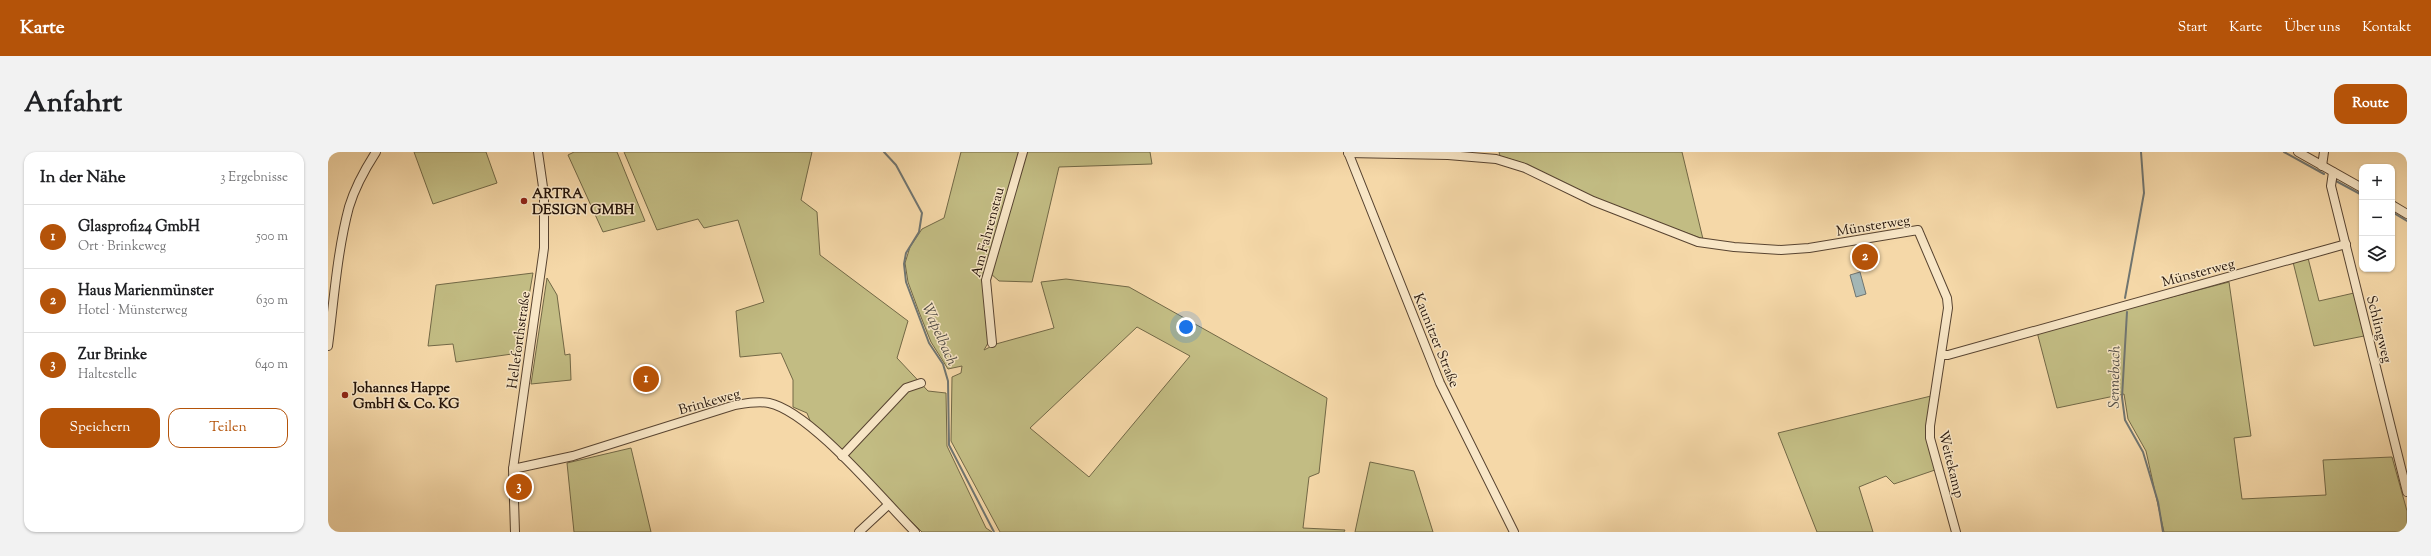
<!DOCTYPE html>
<html lang="de">
<meta charset="utf-8">
<style>
:root{--surface:#fff;--page:#f2f2f2;--text:#202124;--muted:#757577;--line:#e0e0e0;--accent:#b45309}
body{margin:0;font-family:"Sorts Mill Goudy",serif;background:var(--page);color:var(--text)}
.controls{position:absolute;right:12px;top:12px;display:grid;overflow:hidden;border-radius:8px;box-shadow:0 1px 3px #0004}
.controls button{width:36px;height:36px;display:grid;place-items:center;padding:0;border:0;border-bottom:1px solid var(--line);background:var(--surface);color:var(--text);font:20px sans-serif}
.you{position:absolute;left:858px;top:175px;width:14px;height:14px;margin:-10px;border:3px solid #fff;border-radius:50%;background:#1a73e8;box-shadow:0 0 0 6px #1a73e833}
.badge{display:grid;place-items:center;width:26px;height:26px;border-radius:50%;background:var(--accent);color:#fff;font-size:13px;font-weight:700}
.pin{position:absolute;translate:-50% -50%;border:2px solid #fff;box-shadow:0 1px 4px #0006}
.list{margin:0;padding:0;list-style:none}
h2{display:flex;justify-content:space-between;align-items:center;height:52px;margin:0;padding:0 16px;font-size:17px}
h2 small{font-size:13px;font-weight:400;color:var(--muted)}
.list li{display:grid;grid-template-columns:26px 1fr auto;gap:12px;align-items:center;box-sizing:border-box;height:64px;padding:0 16px;border-top:1px solid var(--line)}
.list b{display:block;font-size:15px;white-space:nowrap}
.list p{margin:0;font-size:13px;white-space:nowrap;color:var(--muted)}
.list em{font-size:13px;font-style:normal;color:var(--muted)}
.actions{display:flex;gap:8px;padding:12px 16px}
.actions a{flex:1;padding:9px 0;border:1px solid var(--accent);border-radius:12px;text-align:center;font-size:14px;color:var(--accent)}
.actions .main{background:var(--accent);color:#fff}
.icon{flex:none;width:22px;height:22px;fill:none;stroke:currentColor;stroke-width:2;stroke-linecap:round;stroke-linejoin:round}
.map{position:relative;flex:none;width:2079px;height:380px;overflow:hidden;border-radius:12px}
header{display:flex;align-items:center;gap:24px;box-sizing:border-box;height:56px;padding:0 20px;background:var(--accent);color:#fff}
header strong{font-size:19px}
nav{display:flex;gap:22px;margin-inline-start:auto;font-size:14px}
.intro{display:flex;align-items:center;justify-content:space-between;box-sizing:border-box;height:96px;padding:0 24px}
h1{margin:0;font-size:28px}
.button{padding:10px 18px;border-radius:12px;background:var(--accent);color:#fff;font-size:14px;font-weight:700}
main{display:flex;gap:24px;padding:0 24px}
aside{flex:1;background:var(--surface);border-radius:12px;box-shadow:0 1px 3px #0004}
.map>svg:first-child{display:block}
.green{fill:#c2bc83;stroke:#726846;fill-rule:evenodd}
.water{fill:#a3b6b5;stroke:#707570}
.lines{fill:none;stroke-linecap:round;stroke-linejoin:round}
.stream{stroke:#707570;stroke-width:2}
.minor-casing{stroke:#584431;stroke-width:10}
.minor{stroke:#f8e6c6;stroke-width:8}
.poi-dot{fill:#8f2418;stroke:#f8e6c6;stroke-width:1.5}
.labels{text-anchor:middle;stroke-width:3;stroke-linejoin:round;paint-order:stroke}
.poi-label{font-size:14px;font-weight:bold;fill:#231309;stroke:#f8e6c6;text-anchor:start}
.street-label{font-size:14px;fill:#231309;stroke:#f8e6c6}
.water-label{font-size:15px;font-style:italic;fill:#504c45;stroke:#f8e6c6}
</style>
<header>
<strong>Karte</strong>
<nav><a>Start</a><a>Karte</a><a>Über uns</a><a>Kontakt</a></nav>
</header>
<div class="intro"><h1>Anfahrt</h1><a class="button">Route</a></div>
<main>
<aside>
<h2>In der Nähe<small>3 Ergebnisse</small></h2>
<ul class="list">
<li><span class="badge">1</span><div><b>Glasprofi24 GmbH</b><p>Ort · Brinkeweg</p></div><em>500 m</em></li>
<li><span class="badge">2</span><div><b>Haus Marienmünster</b><p>Hotel · Münsterweg</p></div><em>630 m</em></li>
<li><span class="badge">3</span><div><b>Zur Brinke</b><p>Haltestelle</p></div><em>640 m</em></li>
</ul>
<div class="actions"><a class="main">Speichern</a><a>Teilen</a></div>
</aside>
<div class="map">
<svg width="2079" height="380" viewBox="0 0 2079 380">
<rect width="100%" height="100%" fill="#f5d8a8"/>
<filter id="stains"><feTurbulence type="fractalNoise" baseFrequency=".005" numOctaves="4"/><feColorMatrix values="0 0 0 0 .2 0 0 0 0 .09 0 0 0 0 .02 0 0 0 .5 -.17"/></filter>
<radialGradient id="worn" r=".72"><stop offset=".6" stop-color="#630" stop-opacity="0"/><stop offset="1" stop-color="#630" stop-opacity=".3"/></radialGradient>
<g class="green">
<polygon points="86,0 158,0 169,31 105,52"/>
<polygon points="246,0 289,0 317,69 275,80 240,3"/>
<polygon points="296,0 484,0 473,48 489,60 492,103 580,169 569,206 600,239 618,241 619,294 658,376 664,380 594,380 483,271 479,261 465,255 465,228 453,201 412,205 408,159 436,150 410,68 376,76 370,67 329,78"/>
<path d="M 633,0 L 822,0 L 824,12 L 731,15 L 704,130 L 671,129 L 662,121 L 660,191 L 656,198 L 668,192 L 726,176 L 713,130 L 738,127 L 801,135 L 999,246 L 991,321 L 981,325 L 975,376 L 1017,378 L 1016,380 L 672,380 L 623,289 L 624,225 L 633,221 L 634,214 L 620,217 L 603,190 L 591,160 L 580,130 L 577,111 L 582,95 L 594,77 L 616,66 ZM 809,175 L 862,204 L 761,325 L 702,276 Z"/>
<polygon points="1171,0 1354,0 1375,87 1266,47 1198,12 1172,4"/>
<polygon points="1980,106 1991,149 2026,141 2036,184 1986,194 1965,110"/>
<polygon points="205,121 191,201 128,210 125,192 100,194 108,133"/>
<polygon points="219,126 229,143 237,203 242,202 243,228 203,232"/>
<polygon points="1901,130 1923,284 1906,286 1914,347 1998,343 1995,308 2064,305 2079,359 2079,380 1836,380 1818,299 1800,267 1796,242 1729,256 1709,180"/>
<polygon points="1603,244 1607,318 1566,332 1558,324 1531,335 1545,380 1489,380 1450,281"/>
<polygon points="303,296 323,380 246,380 239,311"/>
<polygon points="1042,310 1086,319 1105,380 1027,380"/>
</g>
<polygon class="water" points="1532,120 1538,142 1528,145 1522,123"/>
<g class="lines">
<g class="stream">
<polyline points="556,0 568,13 594,61 591,80 578,101 576,112 578,130 601,191 615,212 620,229 621,293 666,380"/>
<polyline points="1956,0 1996,22"/>
<polyline points="2008,29 2034,43"/>
<polyline points="2064,60 2079,69"/>
<polyline points="1797,146 1816,41 1813,0"/>
<polyline points="1799,160 1794,245 1797,268 1815,300 1830,350 1835,380"/>
</g>
<g class="minor-casing">
<g id="minor">
<polyline points="1020,0 1112,231 1186,380"/>
<polyline points="1970,0 2034,36"/>
<polyline points="1020,1 1120,3 1168,7 1197,16 1265,49 1370,90 1406,95 1453,98 1481,96 1590,78 1619,146 1620,156 1602,274 1602,286 1628,380"/>
<polyline points="1994,14 1996,0"/>
<polyline points="2005,20 2003,34 2079,340"/>
<polyline points="2064,53 2079,62"/>
<polyline points="664,191 658,128 695,0"/>
<path d="M 0,194 C 6,148 9,100 21,55 C 27,35 37,17 48,0"/>
<polyline points="1614,203 1620,203 2018,92"/>
<polyline points="514,304 578,236 593,231"/>
<path d="M 185,317 L 245,304 L 407,253 C 419,251 429,249 441,251 C 483,260 554,347 587,380"/>
<polyline points="187,380 185,317 216,96 216,42 210,0"/>
<polyline points="531,380 560,353"/>
</g>
</g>
<use href="#minor" class="minor"/>
</g>
<g class="poi-dot">
<circle cx="196" cy="49" r="4"/>
<circle cx="17" cy="243" r="4"/>
</g>
<g class="labels">
<g class="poi-label">
<text x="204" y="46">ARTRA<tspan x="204" dy="16">DESIGN GMBH</tspan></text>
<text x="25" y="240">Johannes Happe<tspan x="25" dy="16">GmbH &amp; Co. KG</tspan></text>
</g>
<g class="street-label">
<text transform="translate(1545 73) rotate(-9)" y="5">Münsterweg</text>
<text transform="translate(659 80) rotate(-75)" y="5">Am Fahrenstau</text>
<text transform="translate(1870 120) rotate(-15)" y="5">Münsterweg</text>
<text transform="translate(2052 177) rotate(76)" y="5">Schlingweg</text>
<text transform="translate(190 188) rotate(-82)" y="5">Helleforthstraße</text>
<text transform="translate(1109 188) rotate(68)" y="5">Kaunitzer Straße</text>
<text transform="translate(381 249) rotate(-16)" y="5">Brinkeweg</text>
<text transform="translate(1624 312) rotate(76)" y="5">Weitekamp</text>
</g>
<g class="water-label">
<text transform="translate(612 182) rotate(66)" y="5">Wapelbach</text>
<text transform="translate(1786 225) rotate(-89)" y="5">Sennebach</text>
</g>
</g>
<rect width="100%" height="100%" filter="url(#stains)"/>
<rect width="100%" height="100%" fill="url(#worn)"/>
</svg>
<div class="controls">
<button>+</button>
<button>−</button>
<button><svg class="icon" aria-label="layers" viewBox="0 0 24 24"><path d="M12 4l9 5-9 5-9-5zM3 14l9 5 9-5"/></svg></button>
</div>
<div class="you"></div>
<div class="pin badge" style="left:318px;top:227px">1</div>
<div class="pin badge" style="left:1537px;top:105px">2</div>
<div class="pin badge" style="left:191px;top:335px">3</div>
</div>
</main>
